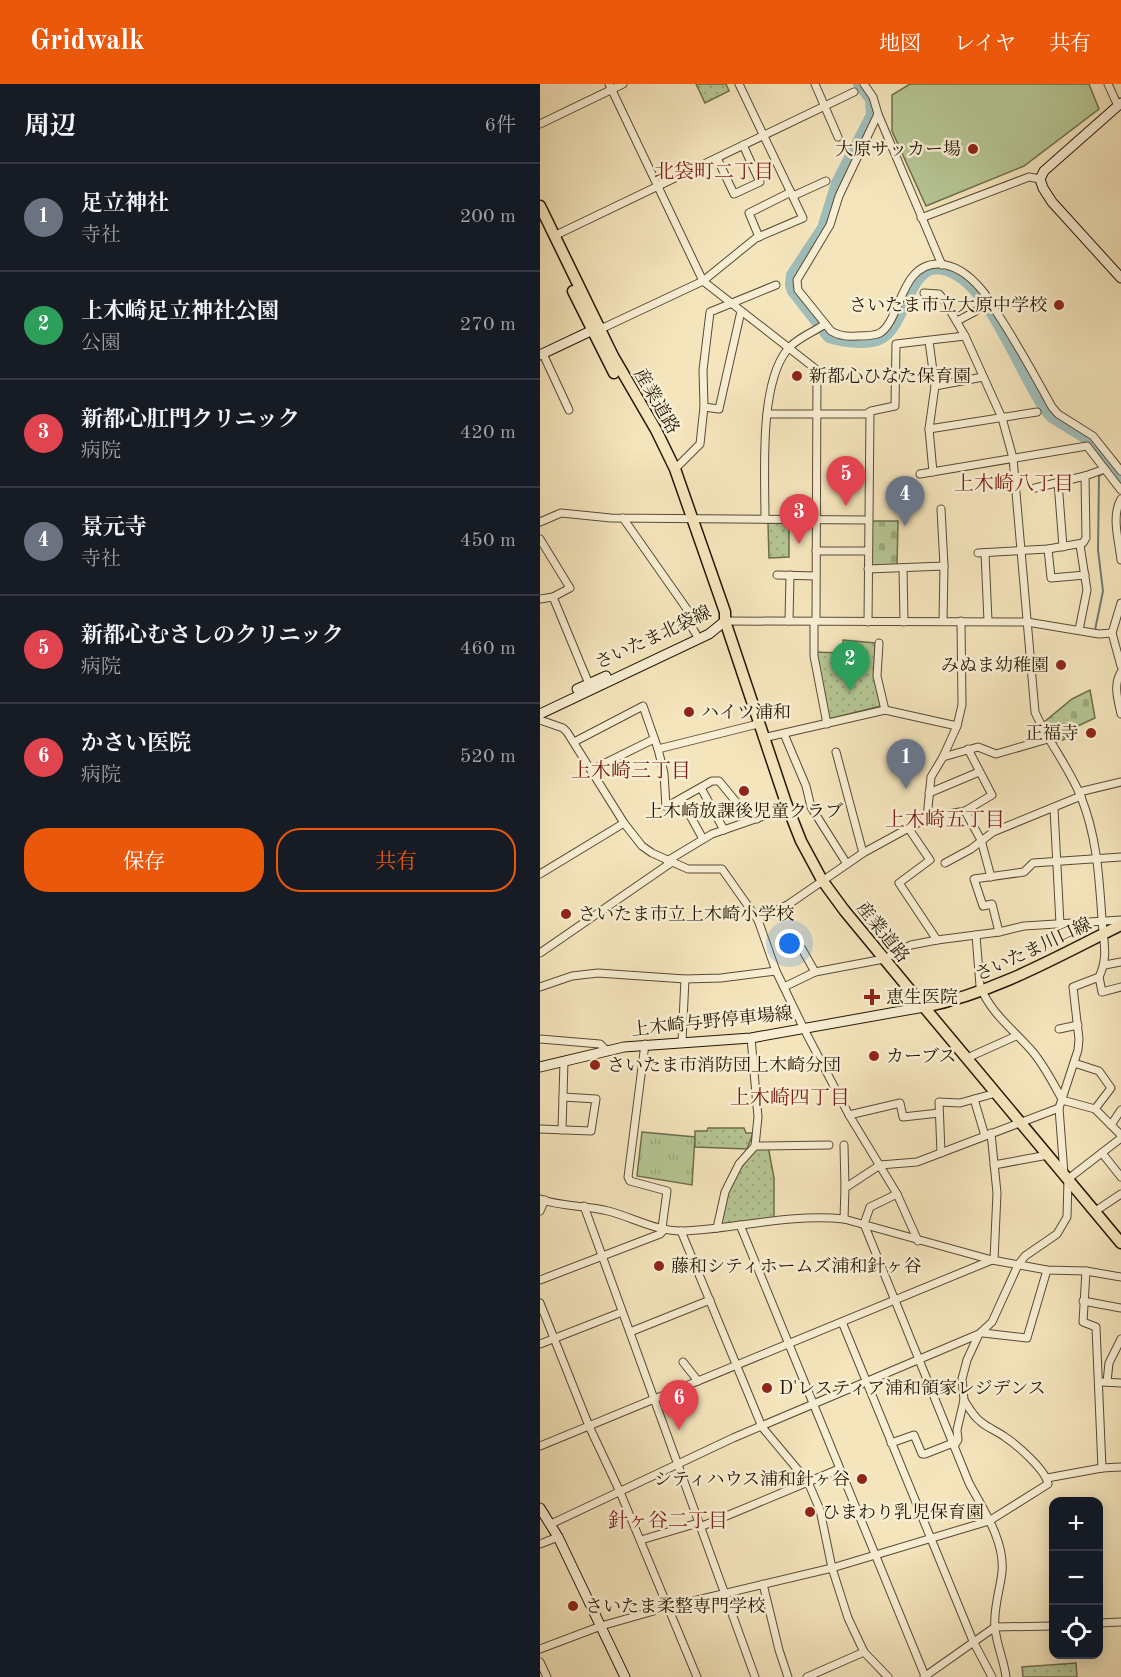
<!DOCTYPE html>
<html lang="ja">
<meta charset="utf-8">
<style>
:root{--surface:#171b24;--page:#20242c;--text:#f1f3f6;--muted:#9ea1a6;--line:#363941;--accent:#ea580c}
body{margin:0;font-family:"Old Standard TT","Noto Serif JP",serif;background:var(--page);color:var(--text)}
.controls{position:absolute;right:18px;bottom:18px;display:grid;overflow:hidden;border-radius:12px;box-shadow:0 3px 15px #0003}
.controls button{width:54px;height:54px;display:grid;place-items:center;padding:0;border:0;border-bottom:2px solid var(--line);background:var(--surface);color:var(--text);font:30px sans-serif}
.you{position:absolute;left:250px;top:860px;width:21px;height:21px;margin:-15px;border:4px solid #fff;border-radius:50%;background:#1a73e8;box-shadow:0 0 0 9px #1a73e833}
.badge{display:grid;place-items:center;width:39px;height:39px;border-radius:50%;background:var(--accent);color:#fff;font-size:20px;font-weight:700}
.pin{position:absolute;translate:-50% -50px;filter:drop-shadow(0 2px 3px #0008)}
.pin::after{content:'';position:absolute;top:32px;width:21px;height:18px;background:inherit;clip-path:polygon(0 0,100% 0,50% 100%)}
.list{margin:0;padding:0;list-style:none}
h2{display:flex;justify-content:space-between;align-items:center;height:78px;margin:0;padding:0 24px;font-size:26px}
h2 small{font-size:20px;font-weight:400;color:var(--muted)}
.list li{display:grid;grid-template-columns:39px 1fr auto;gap:18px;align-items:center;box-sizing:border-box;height:108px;padding:0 24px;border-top:2px solid var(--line)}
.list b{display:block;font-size:22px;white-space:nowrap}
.list p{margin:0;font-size:20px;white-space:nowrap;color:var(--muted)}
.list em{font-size:20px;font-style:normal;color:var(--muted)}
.actions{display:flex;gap:12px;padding:18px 24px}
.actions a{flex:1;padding:14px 0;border:2px solid var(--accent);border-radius:24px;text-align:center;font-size:21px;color:var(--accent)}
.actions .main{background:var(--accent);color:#fff}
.icon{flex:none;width:33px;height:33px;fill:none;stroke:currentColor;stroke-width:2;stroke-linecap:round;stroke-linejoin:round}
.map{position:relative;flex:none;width:581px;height:1593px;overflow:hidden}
header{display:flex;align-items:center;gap:36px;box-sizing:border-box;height:84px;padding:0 30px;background:var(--accent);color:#fff}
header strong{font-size:28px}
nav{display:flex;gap:33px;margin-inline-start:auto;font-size:21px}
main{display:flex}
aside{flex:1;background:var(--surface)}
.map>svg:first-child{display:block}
.grass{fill:url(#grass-tufts);stroke:#6d6e4d;stroke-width:1.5}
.cemetery{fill:url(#cemetery-stones);stroke:#6d6e4d;stroke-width:1.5}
.park{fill:url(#park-dots);stroke:#6d6e4d;stroke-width:1.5}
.pitch{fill:#b6c694;stroke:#6d6e4d;stroke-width:1.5}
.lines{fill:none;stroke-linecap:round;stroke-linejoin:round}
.stream{stroke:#6e7b71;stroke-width:2}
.river{stroke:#9fbdb9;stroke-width:12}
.street-casing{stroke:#584a34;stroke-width:9}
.secondary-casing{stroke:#241706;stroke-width:11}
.primary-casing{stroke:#241706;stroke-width:13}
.street{stroke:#f8eed3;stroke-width:7}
.secondary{stroke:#f8eed3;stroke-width:9}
.primary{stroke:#f5e5bc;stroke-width:10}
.poi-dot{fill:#8f2418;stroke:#f8eed3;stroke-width:2}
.labels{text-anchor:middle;stroke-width:5;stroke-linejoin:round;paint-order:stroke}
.poi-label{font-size:18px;fill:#241706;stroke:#f8eed3;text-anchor:start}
.street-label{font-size:18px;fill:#241706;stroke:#f8eed3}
.neighbourhood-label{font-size:20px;fill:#7a1f14;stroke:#f8eed3}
</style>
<header>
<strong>Gridwalk</strong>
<nav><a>地図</a><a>レイヤ</a><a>共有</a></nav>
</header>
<main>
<aside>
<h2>周辺<small>6件</small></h2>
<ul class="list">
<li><span class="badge" style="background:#6b7280">1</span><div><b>足立神社</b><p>寺社</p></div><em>200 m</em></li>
<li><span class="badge" style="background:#2e9e5b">2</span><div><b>上木崎足立神社公園</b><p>公園</p></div><em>270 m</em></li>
<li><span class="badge" style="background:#e0444e">3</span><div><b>新都心肛門クリニック</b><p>病院</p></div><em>420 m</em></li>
<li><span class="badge" style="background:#6b7280">4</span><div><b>景元寺</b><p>寺社</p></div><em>450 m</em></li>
<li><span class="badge" style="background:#e0444e">5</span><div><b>新都心むさしのクリニック</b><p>病院</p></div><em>460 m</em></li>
<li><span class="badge" style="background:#e0444e">6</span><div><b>かさい医院</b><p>病院</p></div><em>520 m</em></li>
</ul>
<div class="actions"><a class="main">保存</a><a>共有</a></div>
</aside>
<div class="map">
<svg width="581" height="1593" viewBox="0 0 581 1593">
<defs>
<pattern id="grass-tufts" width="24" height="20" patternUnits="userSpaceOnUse" patternTransform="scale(1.5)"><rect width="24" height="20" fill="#b6c694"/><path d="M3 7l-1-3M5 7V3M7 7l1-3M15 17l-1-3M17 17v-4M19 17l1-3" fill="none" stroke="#9ca97e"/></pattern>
<pattern id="cemetery-stones" width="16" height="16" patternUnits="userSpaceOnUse" patternTransform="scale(1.5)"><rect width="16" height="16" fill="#b6c694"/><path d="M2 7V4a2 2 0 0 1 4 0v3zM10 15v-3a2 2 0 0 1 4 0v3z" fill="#9ca97e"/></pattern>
<pattern id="park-dots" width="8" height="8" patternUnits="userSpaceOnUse" patternTransform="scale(1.5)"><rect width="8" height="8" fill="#b6c694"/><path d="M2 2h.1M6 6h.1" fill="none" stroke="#9ca97e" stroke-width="1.8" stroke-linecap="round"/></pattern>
</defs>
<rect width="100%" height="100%" fill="#f5e5bc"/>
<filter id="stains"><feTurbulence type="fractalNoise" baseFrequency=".00333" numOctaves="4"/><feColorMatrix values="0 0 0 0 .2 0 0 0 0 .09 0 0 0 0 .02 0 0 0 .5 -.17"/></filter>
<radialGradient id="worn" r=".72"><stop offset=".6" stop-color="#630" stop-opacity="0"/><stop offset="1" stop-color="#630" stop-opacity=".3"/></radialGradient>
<polygon class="grass" points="102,1048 155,1053 152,1101 97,1092"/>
<g class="cemetery">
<polygon points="331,437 358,437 357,481 332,483 330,481"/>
<polygon points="550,606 555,634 527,647 525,645 522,647 525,655 517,658 503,639 532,615"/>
</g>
<g class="park">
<polygon points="156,0 186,0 189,7 165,19"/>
<polygon points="228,439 249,439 249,473 229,474"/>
<polygon points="303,556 335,559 335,591 341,622 289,635 275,568 302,569"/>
<polygon points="168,1044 204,1044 206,1049 213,1049 207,1065 155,1063 155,1047 167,1047"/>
<polygon points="215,1062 228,1062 234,1094 234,1137 177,1144 185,1108"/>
<polygon points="536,1579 537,1593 483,1593 482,1583"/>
</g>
<polygon class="pitch" points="370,0 549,0 559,25 484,82 386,122 352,47 352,11"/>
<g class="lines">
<polyline class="stream" points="555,546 563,507 558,466 559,392 570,385"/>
<path class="river" d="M 319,0 L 331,15 L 332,31 L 297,99 L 283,144 L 252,191 L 251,201 L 253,207 L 289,253 C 303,257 329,262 343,253 C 370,235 369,160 419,192 C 454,214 481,290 506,326 L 512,333 L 546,354 L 581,398"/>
<g class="street-casing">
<g id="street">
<polyline points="69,0 163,197 277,286 276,537"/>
<polyline points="275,0 298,53"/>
<path d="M 324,0 L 333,13 L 338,30 L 299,112 L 290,141 L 257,196 L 258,206 L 291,247 C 299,252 307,253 317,252 C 323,252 334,252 340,249 C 361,236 360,179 399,180 C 416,181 430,192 441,205 C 448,213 453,223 459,232 C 478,261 495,292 512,323 L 518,330 L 553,352 L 581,387"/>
<polyline points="568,0 578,22"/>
<polyline points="338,30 402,181"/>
<polyline points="0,40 83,0"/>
<polyline points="177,74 194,110 220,98 203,61"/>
<polyline points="253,112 286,97"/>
<polyline points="381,134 489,93 500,95"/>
<polyline points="14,152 314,8"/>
<polyline points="219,153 209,129 251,108"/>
<path d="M 384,209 L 399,210 L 404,216 L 425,252 L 462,334 L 473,374 L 495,628 C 508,658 529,683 541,713 C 557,753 559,792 562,835 C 563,857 569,872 559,893 L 533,903 L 539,955 L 538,966 L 519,1024 L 524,1090"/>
<polyline points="417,237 436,227"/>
<polyline points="58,243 65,243 163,197 216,154 263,134 199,0"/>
<polyline points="389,257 395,302 389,345 393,388"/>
<polyline points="3,270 29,326"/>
<polyline points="395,302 443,293"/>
<polyline points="164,323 179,325 201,227"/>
<polyline points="227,330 326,330 331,327 355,322 356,260 425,252"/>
<polyline points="389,345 497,328"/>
<polyline points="135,385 160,360 164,323 163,286 170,228 236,201"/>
<polyline points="380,390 547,362 581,406"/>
<polyline points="518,398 523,463"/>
<polyline points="495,404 545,392 562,386 563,383"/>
<path d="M 581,415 C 571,432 579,457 581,476"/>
<polyline points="401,425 404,482"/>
<polyline points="83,434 149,528 146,534 156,550"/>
<path d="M 225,435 C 225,390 219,301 247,266 C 255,255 274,248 285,240"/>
<polyline points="0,438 21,429 71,434 328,436"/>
<polyline points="0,455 30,504 13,513 0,515"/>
<polyline points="508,465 511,494 545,491"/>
<polyline points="276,467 328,467"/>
<polyline points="438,469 508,465 543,459 546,454 545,392"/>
<polyline points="445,469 448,537"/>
<polyline points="363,484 364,538"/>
<polyline points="328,485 404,482 403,537"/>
<polyline points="237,491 276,492"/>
<polyline points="13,513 49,600"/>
<polyline points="581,519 572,549 581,582"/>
<polyline points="185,537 487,538 559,550 572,549"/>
<polyline points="249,537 250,491"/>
<polyline points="274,537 274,572 287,640"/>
<polyline points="328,538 330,329"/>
<polyline points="539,546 547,506 540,461"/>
<polyline points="339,559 337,592 345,626"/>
<path d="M 581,588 C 573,601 578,616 581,630"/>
<polyline points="0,636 23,644 27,648 84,739 102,762 112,769 148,785 182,785 218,836 236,887 264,945 309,1031 357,1110 378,1157"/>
<polyline points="244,650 266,702 271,723 307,780"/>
<polyline points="223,654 345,626 417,642"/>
<polyline points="34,658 103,622 118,665 218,640"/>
<polyline points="118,665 124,689 126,723 172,697 179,697 202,725 217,735"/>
<polyline points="296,668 323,769"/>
<polyline points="403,673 417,642 422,621 421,537"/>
<polyline points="51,686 114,655"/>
<polyline points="161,704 184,746"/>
<polyline points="539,708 581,698"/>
<polyline points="389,709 439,688"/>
<polyline points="141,715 163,755"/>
<polyline points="514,725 520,840"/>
<polyline points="425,727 441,756 451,793"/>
<polyline points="387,734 391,693 403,673 438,663 456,670 508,655"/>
<polyline points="369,745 390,776 359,799 397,856"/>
<polyline points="127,777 172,750 221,733 246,719"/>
<polyline points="405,779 431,765 453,748 541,712"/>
<polyline points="0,790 84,739"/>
<polyline points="218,836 249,820 323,769 387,734 425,727 452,711 428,665"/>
<polyline points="459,848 452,820 443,822 434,795 484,788 493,779 581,773"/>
<path d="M 436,851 L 440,902 C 451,930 473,945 492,967 C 504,981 513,999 522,1015"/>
<polyline points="262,865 275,888 344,875 371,861 397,856 459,848 484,842 581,836"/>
<polyline points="0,869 132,778"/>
<polyline points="565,881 581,878"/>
<polyline points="559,893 562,908 581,903"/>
<polyline points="0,903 32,892 58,889 145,895 181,894 236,887"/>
<polyline points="244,903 275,888"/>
<polyline points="519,945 538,941"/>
<polyline points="0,955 60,960 66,966"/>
<polyline points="142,958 145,895"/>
<polyline points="105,960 88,1093 90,1097 127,1107 122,1144"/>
<polyline points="427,974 476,952"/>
<polyline points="534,979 559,987 571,1004 555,1025"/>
<polyline points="434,1015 445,1052"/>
<polyline points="522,1016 555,1025 581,1051"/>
<polyline points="309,1031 360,1019 363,1033 399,1029"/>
<polyline points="571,1041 581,1026"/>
<polyline points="0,1045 51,1047 56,1015 23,1013"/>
<polyline points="22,1046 24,977"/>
<polyline points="451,1049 457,1109 454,1176"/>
<polyline points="304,1061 305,1104"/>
<polyline points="215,1062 289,1061"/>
<polyline points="401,1069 399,1018 420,1019 456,1009"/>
<polyline points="562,1069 581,1093"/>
<polyline points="454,1081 508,1071"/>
<path d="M 357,1110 L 330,1123 L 324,1140 L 429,1399 C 443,1425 465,1457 462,1488 C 460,1506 453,1526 455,1543 C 456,1560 464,1576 466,1593"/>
<path d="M 0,1115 C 21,1123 46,1121 68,1127 C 92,1133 118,1148 143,1147 C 196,1145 250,1129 304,1135 L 452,1176 L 507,1186 L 546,1187 L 581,1193"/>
<polyline points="44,1122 215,1593"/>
<polyline points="0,1127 5,1116"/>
<polyline points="554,1128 581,1110"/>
<polyline points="304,1135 305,1104 340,1081 377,1078 519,1024"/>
<polyline points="200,1141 385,1592"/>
<polyline points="177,1144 185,1108 199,1080 215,1062 218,1033 211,954"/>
<polyline points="141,1147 222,1343 268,1398 280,1426 292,1484 308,1534 324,1568 348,1593"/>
<polyline points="546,1187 543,1238 556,1243 562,1384"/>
<polyline points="0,1196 120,1150 125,1145"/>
<polyline points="543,1217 581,1224"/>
<polyline points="0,1219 49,1342 80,1408 157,1593"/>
<polyline points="302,1238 433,1557 452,1593"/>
<polyline points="90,1248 170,1216"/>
<polyline points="443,1249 487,1254 507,1186"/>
<polyline points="0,1260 82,1228"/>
<polyline points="143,1278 158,1297"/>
<polyline points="563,1298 581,1299"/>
<polyline points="567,1298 569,1279 581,1255"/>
<polyline points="351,1359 374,1351 382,1370 385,1370 413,1359"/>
<polyline points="0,1362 452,1176"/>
<polyline points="414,1362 418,1356 417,1346 424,1316 422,1295 427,1276 439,1250 452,1238 478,1181 485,1172 517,1150 527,1133 528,1095 581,1054"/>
<polyline points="507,1394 562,1384 581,1383"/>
<polyline points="11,1440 193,1354 439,1250"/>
<polyline points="160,1443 299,1385"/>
<polyline points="101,1456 158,1439"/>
<polyline points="0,1460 18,1453"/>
<polyline points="223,1500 239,1566 248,1593"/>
<polyline points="558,1539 581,1538"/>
<path d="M 0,1565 L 61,1542 L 128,1523 L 292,1484 L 449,1437 L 508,1400 C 506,1386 477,1361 465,1353 C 457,1347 448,1344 441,1338 C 433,1332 429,1324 424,1316"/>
<polyline points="0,1578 7,1593"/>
<polyline points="267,1593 324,1568"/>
<polyline points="384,1593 455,1543 514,1542"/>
</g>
</g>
<g class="secondary-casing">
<g id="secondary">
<polyline points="581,19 504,87 500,95 503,104 512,118 581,194"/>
<polyline points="0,271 57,244"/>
<polyline points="37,605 66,592"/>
<polyline points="0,630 169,550 185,537"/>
<polyline points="0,983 84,963 211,954 384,923"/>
<polyline points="0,1424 18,1453 85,1593"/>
</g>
</g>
<g class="primary-casing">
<g id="primary">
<polyline points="0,122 73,272 116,346 135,385 185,528 185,537 246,719 261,757 282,796 304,826 384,923 581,1159"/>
<polyline points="33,207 74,289"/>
<path d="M 384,923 C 454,909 517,873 581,841"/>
</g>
</g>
<use href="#street" class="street"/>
<use href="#secondary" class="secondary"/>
<use href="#primary" class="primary"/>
</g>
<g class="poi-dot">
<circle cx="433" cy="65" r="6"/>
<circle cx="519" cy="221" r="6"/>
<circle cx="257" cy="292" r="6"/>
<circle cx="521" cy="581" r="6"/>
<circle cx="149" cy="628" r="6"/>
<circle cx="551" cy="649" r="6"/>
<circle cx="204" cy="707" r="6"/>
<circle cx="26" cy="830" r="6"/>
<path d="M329 904h6v6h6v6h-6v6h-6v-6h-6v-6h6z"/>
<circle cx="334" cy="972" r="6"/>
<circle cx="55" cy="981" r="6"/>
<circle cx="119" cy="1182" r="6"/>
<circle cx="227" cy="1304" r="6"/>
<circle cx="322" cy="1395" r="6"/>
<circle cx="270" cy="1428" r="6"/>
<circle cx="33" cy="1522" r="6"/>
</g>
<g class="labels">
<g class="poi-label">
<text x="421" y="71" text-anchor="end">大原サッカー場</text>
<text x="507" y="227" text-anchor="end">さいたま市立大原中学校</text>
<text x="269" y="298">新都心ひなた保育園</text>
<text x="509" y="587" text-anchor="end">みぬま幼稚園</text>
<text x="161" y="634">ハイツ浦和</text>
<text x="539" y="655" text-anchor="end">正福寺</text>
<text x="204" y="733" text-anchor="middle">上木崎放課後児童クラブ</text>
<text x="38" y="836">さいたま市立上木崎小学校</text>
<text x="346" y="919">恵生医院</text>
<text x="346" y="978">カーブス</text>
<text x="67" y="987">さいたま市消防団上木崎分団</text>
<text x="131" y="1188">藤和シティホームズ浦和針ヶ谷</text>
<text x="239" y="1310">D'レスティア浦和領家レジデンス</text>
<text x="310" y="1401" text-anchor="end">シティハウス浦和針ヶ谷</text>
<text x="282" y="1434">ひまわり乳児保育園</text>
<text x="45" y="1528">さいたま柔整専門学校</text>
</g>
<g class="street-label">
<text transform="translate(117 317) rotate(60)" y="6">産業道路</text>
<text transform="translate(113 553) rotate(-25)" y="6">さいたま北袋線</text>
<text transform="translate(343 848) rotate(51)" y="6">産業道路</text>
<text transform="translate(493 865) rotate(-25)" y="6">さいたま川口線</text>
<text transform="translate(172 937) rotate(-6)" y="6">上木崎与野停車場線</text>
</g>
<g class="neighbourhood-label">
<text x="174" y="94">北袋町二丁目</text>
<text x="474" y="406">上木崎八丁目</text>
<text x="91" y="693">上木崎三丁目</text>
<text x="405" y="742">上木崎五丁目</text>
<text x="250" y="1020">上木崎四丁目</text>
<text x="128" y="1443">針ヶ谷二丁目</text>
</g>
</g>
<rect width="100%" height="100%" filter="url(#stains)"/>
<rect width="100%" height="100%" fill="url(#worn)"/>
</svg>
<div class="controls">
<button>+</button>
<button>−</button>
<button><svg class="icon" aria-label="locate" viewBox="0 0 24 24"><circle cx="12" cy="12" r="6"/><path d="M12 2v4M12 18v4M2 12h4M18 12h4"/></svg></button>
</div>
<div class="you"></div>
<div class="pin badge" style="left:366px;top:705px;background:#6b7280">1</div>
<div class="pin badge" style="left:310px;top:607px;background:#2e9e5b">2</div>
<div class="pin badge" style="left:259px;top:460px;background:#e0444e">3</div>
<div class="pin badge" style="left:365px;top:442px;background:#6b7280">4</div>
<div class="pin badge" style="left:306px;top:422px;background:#e0444e">5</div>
<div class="pin badge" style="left:139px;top:1346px;background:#e0444e">6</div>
</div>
</main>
